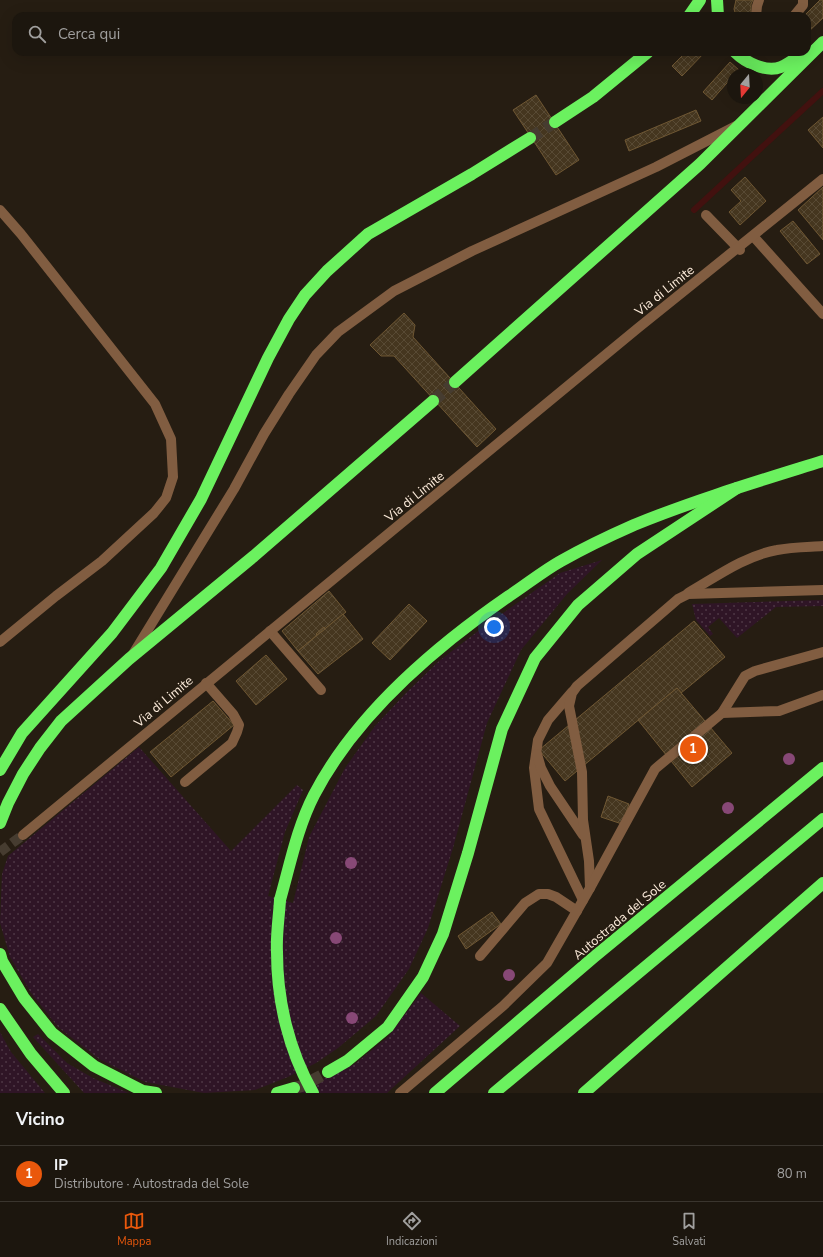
<!DOCTYPE html>
<html lang="it">
<meta charset="utf-8">
<style>
:root{--surface:#1c160e;--page:#251f17;--text:#f1f3f6;--muted:#a09f9e;--line:#3a352e;--accent:#ea580c}
body{margin:0;font-family:"Nunito Sans",sans-serif;background:var(--page);color:var(--text)}
.compass{position:absolute;left:727px;top:68px;width:36px;height:36px;border-radius:50%;background:var(--surface);box-shadow:0 4px 16px #0002;rotate:198deg}
.you{position:absolute;left:494px;top:627px;width:14px;height:14px;margin:-10px;border:3px solid #fff;border-radius:50%;background:#1a73e8;box-shadow:0 0 0 6px #1a73e833}
.badge{display:grid;place-items:center;width:26px;height:26px;border-radius:50%;background:var(--accent);color:#fff;font-size:13px;font-weight:700}
.pin{position:absolute;translate:-50% -50%;border:2px solid #fff;box-shadow:0 1px 4px #0006}
.list{margin:0;padding:0;list-style:none}
h2{display:flex;justify-content:space-between;align-items:center;height:52px;margin:0;padding:0 16px;font-size:17px}
h2 small{font-size:13px;font-weight:400;color:var(--muted)}
.list li{display:grid;grid-template-columns:26px 1fr auto;gap:12px;align-items:center;box-sizing:border-box;height:56px;padding:0 16px;border-top:1px solid var(--line)}
.list b{display:block;font-size:15px;white-space:nowrap}
.list p{margin:0;font-size:13px;white-space:nowrap;color:var(--muted)}
.list em{font-size:13px;font-style:normal;color:var(--muted)}
.icon{flex:none;width:22px;height:22px;fill:none;stroke:currentColor;stroke-width:2;stroke-linecap:round;stroke-linejoin:round}
.map{position:relative;flex:none;width:823px;height:1093px;overflow:hidden}
.search{position:absolute;background:var(--surface);box-shadow:0 4px 16px #0002;left:12px;right:12px;top:12px;height:44px;display:flex;align-items:center;gap:10px;box-sizing:border-box;padding:0 14px;border-radius:12px;color:var(--muted);font-size:15px}
.sheet{height:108px;background:var(--surface)}
nav{display:flex;justify-content:space-around;align-items:center;box-sizing:border-box;height:56px;border-top:1px solid var(--line);background:var(--surface);font-size:11px;color:var(--muted)}
nav a{display:grid;justify-items:center;gap:2px}
nav .on{color:var(--accent)}
.map>svg:first-child{display:block}
.grass{fill:url(#grass-dots)}
.lines{fill:none;stroke-linecap:round;stroke-linejoin:round}
.stream{stroke:#42110f;stroke-width:6}
.building{fill:url(#building-cross-hatch);stroke:#6f5733}
.minor-tunnel{stroke:#463c30;stroke-width:10;stroke-dasharray:10 5;stroke-linecap:butt}
.highway-tunnel{stroke:#463c30;stroke-width:12;stroke-dasharray:12 6;stroke-linecap:butt}
.minor{stroke:#815d41;stroke-width:10}
.highway{stroke:#6bf15f;stroke-width:12}
.highway-bridge{stroke:#6bf15f;stroke-width:12}
.tree{fill:#874876}
.labels{text-anchor:middle;stroke-width:4;stroke-linejoin:round;paint-order:stroke}
.street-label{font-size:13px;fill:#fcebda;stroke:#261d12}
</style>
<div class="map">
<svg width="823" height="1093" viewBox="0 0 823 1093">
<defs>
<pattern id="grass-dots" width="8" height="8" patternUnits="userSpaceOnUse"><rect width="8" height="8" fill="#2f1526"/><path d="M2 2h.1M6 6h.1" fill="none" stroke="#4e3745" stroke-width="1.8" stroke-linecap="round"/></pattern>
<pattern id="building-cross-hatch" width="8" height="8" patternUnits="userSpaceOnUse"><rect width="8" height="8" fill="#45361f"/><path d="M0 0l8 8M0 8l8-8" fill="none" stroke="#584a34"/></pattern>
</defs>
<rect width="100%" height="100%" fill="#261d12"/>
<g class="grass">
<polygon points="602,560 567,594 521,650 487,723 453,848 428,928 409,969 376,1016 338,1048 316,1063 288,1077 255,1090 204,1093 145,1082 99,1059 58,1027 31,993 10,957 0,923 2,874 8,856 139,747 231,851 297,785 303,790 285,832 268,896 293,903 309,837 345,768 375,726 406,693 439,661 486,625 560,573"/>
<polygon points="823,600 823,606 776,607 737,638 719,618 708,627 713,634 710,636 696,620 692,604"/>
<polygon points="421,993 460,1026 387,1093 292,1093 355,1064 388,1037"/>
<polygon points="0,1032 11,1052 45,1093 0,1093"/>
<polygon points="38,1034 67,1063 93,1078 129,1093 84,1093 33,1037"/>
</g>
<g class="lines">
<polyline class="stream" points="694,210 823,91"/>
</g>
<g class="building">
<polygon points="736,0 753,0 751,4 751,16 736,16 734,9"/>
<polygon points="820,0 823,0 823,18 807,33 807,16 804,16"/>
<polygon points="686,52 705,52 682,76 672,66"/>
<polygon points="730,62 739,70 735,74 733,74 733,76 712,100 703,92"/>
<polygon points="536,95 579,160 556,175 513,110"/>
<polygon points="696,110 701,121 629,151 625,140"/>
<polygon points="823,117 823,148 808,130"/>
<polygon points="745,177 766,201 740,225 729,212 741,201 731,190"/>
<polygon points="823,187 823,240 798,210"/>
<polygon points="793,221 820,254 807,264 780,231"/>
<polygon points="404,313 415,325 413,337 496,429 477,447 394,356 381,356 370,345"/>
<polygon points="329,591 346,612 325,629 324,627 316,634 317,635 298,651 282,631"/>
<polygon points="409,604 427,621 390,660 372,643"/>
<polygon points="343,614 363,639 318,674 298,651"/>
<polygon points="694,621 725,657 681,693 677,688 565,781 539,750"/>
<polygon points="324,627 325,629 317,635 316,634"/>
<polygon points="266,655 287,679 256,705 236,681"/>
<polygon points="677,688 732,753 692,787 638,720"/>
<polygon points="213,701 234,725 171,777 150,752"/>
<polygon points="608,796 629,804 622,824 601,817"/>
<polygon points="492,912 501,924 466,949 458,936"/>
</g>
<g class="lines">
<polyline class="minor-tunnel" points="0,852 23,835"/>
<g class="highway-tunnel">
<polyline points="530,138 555,122"/>
<polyline points="433,401 455,382"/>
<polyline points="294,1088 302,1086 328,1072"/>
</g>
<g class="minor">
<polyline points="756,16 757,6 759,0"/>
<polyline points="794,16 803,5 803,0"/>
<polyline points="0,210 21,234 155,404 171,439 173,477 166,498 154,513 102,561 56,596 0,642"/>
<polyline points="706,215 740,250"/>
<polyline points="753,236 823,314"/>
<path d="M 688,593 C 716,577 744,556 777,550 C 791,547 808,547 823,546"/>
<polyline points="270,631 321,690"/>
<polyline points="133,654 234,489 264,434 289,394 316,355 338,332 394,291 472,251 656,167 736,126"/>
<polyline points="572,692 548,720 538,740 534,768 539,809 583,900"/>
<polyline points="722,713 745,676 755,671 823,652"/>
<polyline points="537,754 541,768 550,786 583,835"/>
<polyline points="185,782 232,743 237,732 239,725 233,714 206,683"/>
<polyline points="23,835 638,328 823,179"/>
<polyline points="590,888 589,861 583,820 582,772 569,706 572,693 577,686 678,599 688,594 823,590"/>
<polyline points="480,956 525,903 539,894 548,894 556,897 577,911"/>
<polyline points="400,1093 503,1006 547,963 590,888 655,769 722,713 779,711 823,695"/>
</g>
<g class="highway">
<polyline points="717,0 718,16"/>
<polyline points="689,16 700,0"/>
<path d="M 735,52 C 745,62 766,73 781,67 C 789,64 797,57 805,52"/>
<polyline points="555,122 593,97 648,52"/>
<polyline points="455,382 700,164 823,42"/>
<polyline points="0,770 22,733 112,633 161,568 201,499 268,358 289,319 305,295 327,271 368,234 472,174 530,138"/>
<polyline points="0,823 8,803 23,774 40,748 61,721 129,659 254,556 433,401"/>
<path d="M 280,900 C 290,865 297,828 314,795 C 356,714 435,647 509,596 C 526,585 543,571 561,561 C 584,548 609,536 634,525 C 695,500 759,481 823,461"/>
<polyline points="0,954 2,961 24,998 52,1033 94,1066 143,1091 156,1093"/>
<polyline points="0,1009 31,1054 64,1093"/>
<polyline points="328,1072 347,1061 388,1027 423,977 443,934 468,853 502,729 535,658 578,605 637,554 737,488"/>
<polyline points="277,1093 294,1088"/>
<polyline points="435,1093 594,957 823,768"/>
<polyline points="494,1093 823,819"/>
<polyline points="584,1093 823,883"/>
</g>
<path class="highway-bridge" d="M 280,900 C 279,917 276,935 277,952 C 277,1001 289,1051 313,1093"/>
</g>
<g class="tree">
<circle cx="789" cy="759" r="6"/>
<circle cx="728" cy="808" r="6"/>
<circle cx="351" cy="863" r="6"/>
<circle cx="336" cy="938" r="6"/>
<circle cx="509" cy="975" r="6"/>
<circle cx="352" cy="1018" r="6"/>
</g>
<g class="labels">
<g class="street-label">
<text transform="translate(664 290) rotate(-39)" y="5">Via di Limite</text>
<text transform="translate(414 496) rotate(-39)" y="5">Via di Limite</text>
<text transform="translate(163 701) rotate(-40)" y="5">Via di Limite</text>
<text transform="translate(619 919) rotate(-40)" y="5">Autostrada del Sole</text>
</g>
</g>
</svg>
<svg class="compass" viewBox="-18 -18 36 36"><path d="M0-13l5 13h-10z" fill="#e53935"/><path d="M0 13l5-13h-10z" fill="#a09f9e"/></svg>
<div class="you"></div>
<div class="pin badge" style="left:693px;top:749px">1</div>
<div class="search"><svg class="icon" aria-label="search" viewBox="0 0 24 24"><circle cx="10" cy="10" r="6"/><path d="M15 15l6 6"/></svg>Cerca qui</div>
</div>
<section class="sheet">
<h2>Vicino<small></small></h2>
<ul class="list">
<li><span class="badge">1</span><div><b>IP</b><p>Distributore · Autostrada del Sole</p></div><em>80 m</em></li>
</ul>
</section>
<nav>
<a class="on"><svg class="icon" aria-label="map" viewBox="0 0 24 24"><path d="M3 6l6-2 6 2 6-2v14l-6 2-6-2-6 2zM9 4v14M15 6v14"/></svg>Mappa</a>
<a><svg class="icon" aria-label="directions" viewBox="0 0 24 24"><path d="M12 3l9 9-9 9-9-9zM9 14v-3h6M13 9l2 2-2 2"/></svg>Indicazioni</a>
<a><svg class="icon" aria-label="saved" viewBox="0 0 24 24"><path d="M7 4h10v16l-5-4-5 4z"/></svg>Salvati</a>
</nav>
